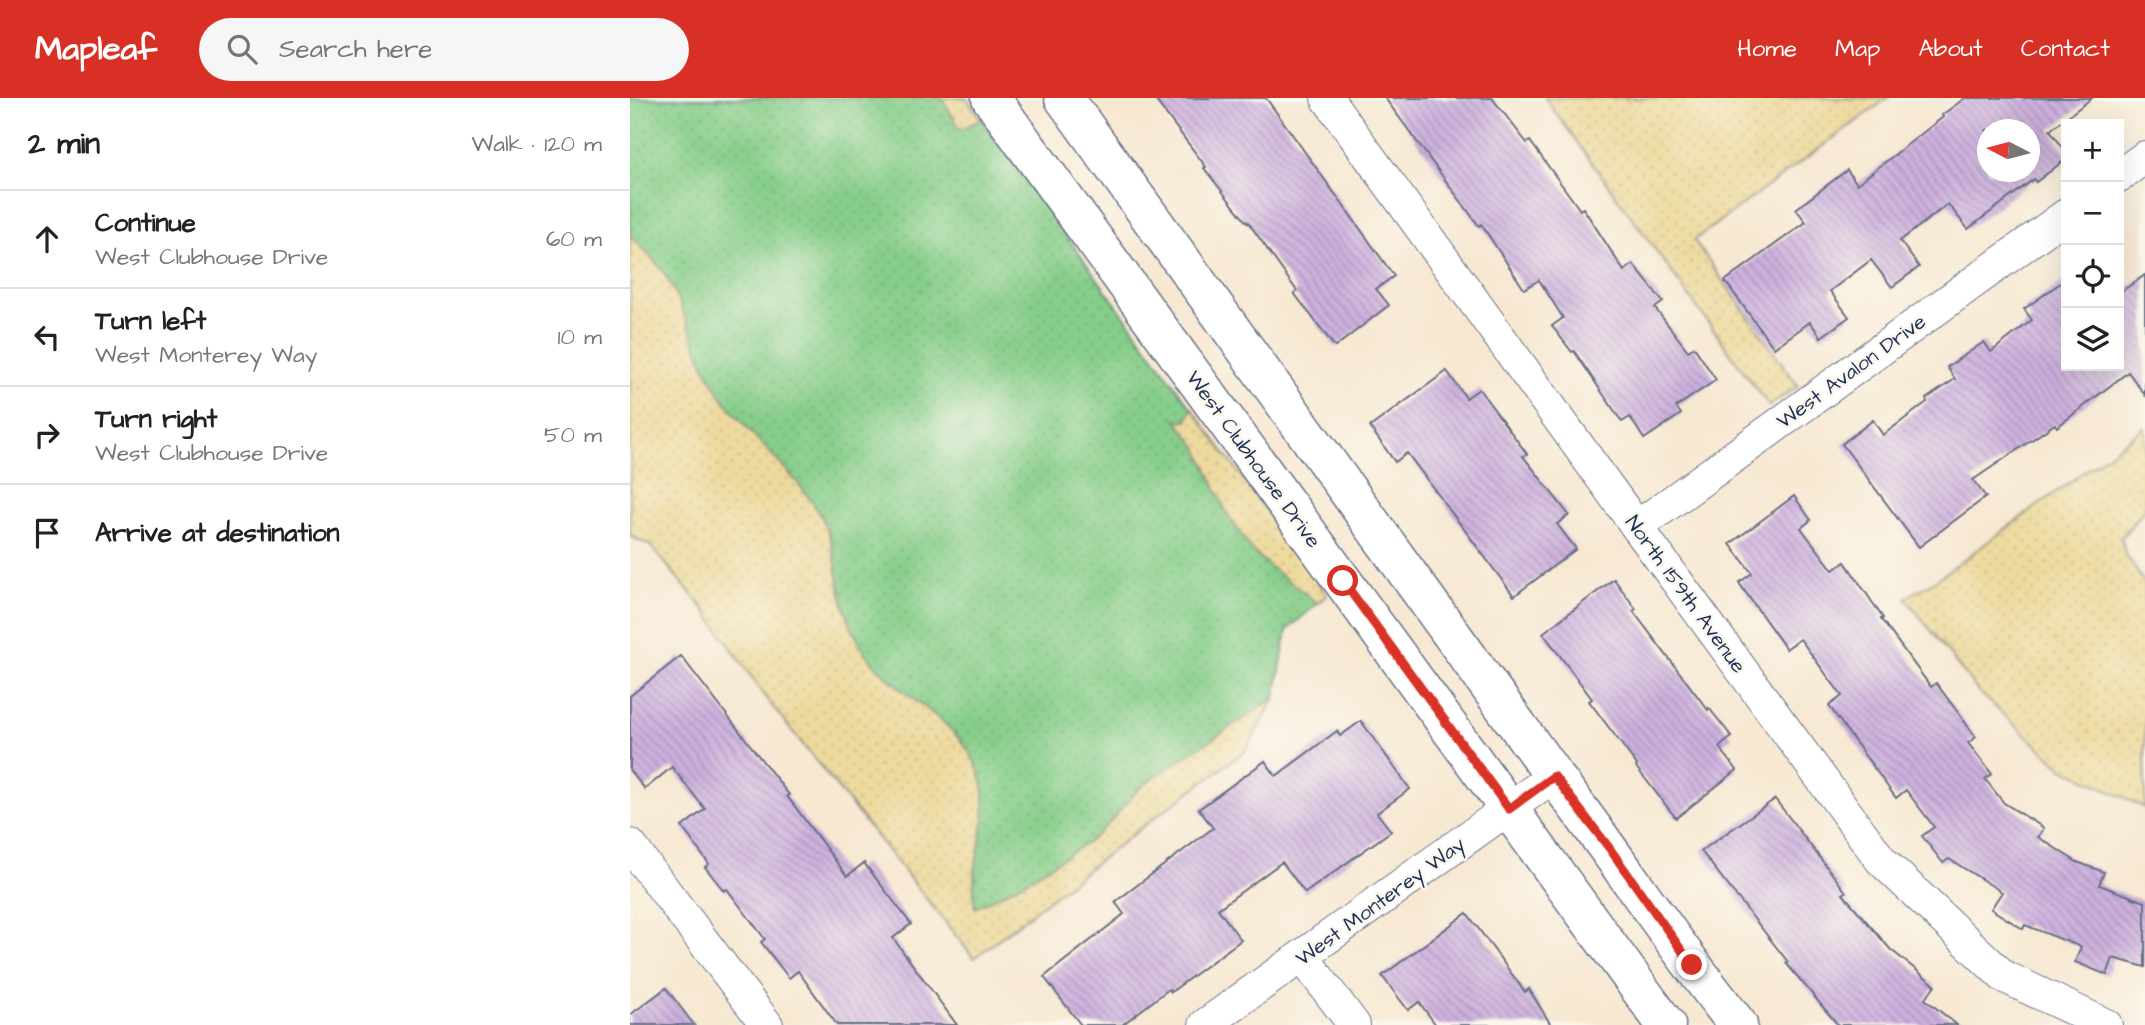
<!DOCTYPE html>
<meta charset="utf-8">
<style>
:root{--surface:#fff;--page:#f6f6f6;--text:#222;--muted:#767676;--line:#e0e0e0;--accent:#d93025}
body{margin:0;font-family:"Architects Daughter",sans-serif;background:var(--page);color:var(--text)}
.controls{position:absolute;right:21px;top:21px;display:grid;overflow:hidden;border-radius:0px;box-shadow:0 7px 28px #0002}
.controls button{width:63px;height:63px;display:grid;place-items:center;padding:0;border:0;border-bottom:2px solid var(--line);background:var(--surface);color:var(--text);font:35px sans-serif}
.compass{position:absolute;left:1347px;top:21px;width:63px;height:63px;border-radius:50%;background:var(--surface);box-shadow:0 7px 28px #0002;rotate:276deg}
.stop{position:absolute;width:21px;height:21px;margin:-16px;border:5px solid #d93025;border-radius:50%;background:#fff}
.stop.end{background:#d93025;border-color:#fff;box-shadow:0 2px 7px #0008}
.list{margin:0;padding:0;list-style:none}
h2{display:flex;justify-content:space-between;align-items:center;height:91px;margin:0;padding:0 28px;font-size:30px}
h2 small{font-size:23px;font-weight:400;color:var(--muted)}
.list li{display:grid;grid-template-columns:46px 1fr auto;gap:21px;align-items:center;box-sizing:border-box;height:98px;padding:0 28px;border-top:2px solid var(--line)}
.list b{display:block;font-size:26px;white-space:nowrap}
.list p{margin:0;font-size:23px;white-space:nowrap;color:var(--muted)}
.list em{font-size:23px;font-style:normal;color:var(--muted)}
.icon{flex:none;width:38px;height:38px;fill:none;stroke:currentColor;stroke-width:2;stroke-linecap:round;stroke-linejoin:round}
.map{position:relative;flex:none;width:1515px;height:927px;overflow:hidden}
header{display:flex;align-items:center;gap:42px;box-sizing:border-box;height:98px;padding:0 35px;background:var(--accent);color:#fff}
header strong{font-size:33px}
nav{display:flex;gap:38px;margin-inline-start:auto;font-size:24px}
.search{width:490px;height:63px;background:var(--page);display:flex;align-items:center;gap:18px;box-sizing:border-box;padding:0 24px;border-radius:38px;color:var(--muted);font-size:26px}
main{display:flex}
aside{flex:1;background:var(--surface)}
.map>svg:first-child{display:block}
.green{fill:url(#green-dots);stroke:#507e74;stroke-width:2}
.sand{fill:url(#sand-dots);stroke:#84847e;stroke-width:2}
.building{fill:url(#building-back-hatch);fill-rule:evenodd}
.lines{fill:none;stroke-linecap:round;stroke-linejoin:round}
.minor-casing{stroke:#687087;stroke-width:34}
.tertiary-casing{stroke:#687087;stroke-width:41}
.minor{stroke:#fff;stroke-width:32}
.tertiary{stroke:#fff;stroke-width:38}
.route{stroke:#d93025;stroke-width:9}
.labels{text-anchor:middle;stroke-width:5;stroke-linejoin:round;paint-order:stroke}
.street-label{font-size:21px;fill:#1b2f5e;stroke:#fbf7ec}
</style>
<header>
<strong>Mapleaf</strong>
<div class="search"><svg class="icon" aria-label="search" viewBox="0 0 24 24"><circle cx="10" cy="10" r="6"/><path d="M15 15l6 6"/></svg>Search here</div>
<nav><a>Home</a><a>Map</a><a>About</a><a>Contact</a></nav>
</header>
<main>
<aside>
<h2>2 min<small>Walk · 120 m</small></h2>
<ul class="list">
<li><svg class="icon" aria-label="ahead" viewBox="0 0 24 24"><path d="M12 20V5M6 11l6-6 6 6"/></svg><div><b>Continue</b><p>West Clubhouse Drive</p></div><em>60 m</em></li>
<li><svg class="icon" aria-label="left" viewBox="0 0 24 24"><path d="M17 20v-9H6M10 6l-5 5 5 5"/></svg><div><b>Turn left</b><p>West Monterey Way</p></div><em>10 m</em></li>
<li><svg class="icon" aria-label="right" viewBox="0 0 24 24"><path d="M7 20v-9h11M14 6l5 5-5 5"/></svg><div><b>Turn right</b><p>West Clubhouse Drive</p></div><em>50 m</em></li>
<li><svg class="icon" aria-label="arrive" viewBox="0 0 24 24"><path d="M6 21V4h12l-3 4 3 4H6"/></svg><div><b>Arrive at destination</b></div></li>
</ul>
</aside>
<div class="map">
<svg width="1515" height="927" viewBox="0 0 1515 927">
<defs>
<pattern id="green-dots" width="8" height="8" patternUnits="userSpaceOnUse" patternTransform="scale(1.75)"><rect width="8" height="8" fill="#86ce8a"/><path d="M2 2h.1M6 6h.1" fill="none" stroke="#73b17a" stroke-width="1.8" stroke-linecap="round"/></pattern>
<pattern id="sand-dots" width="8" height="8" patternUnits="userSpaceOnUse" patternTransform="scale(1.75)"><rect width="8" height="8" fill="#eeda9e"/><path d="M2 2h.1M6 6h.1" fill="none" stroke="#ccbb8a" stroke-width="1.8" stroke-linecap="round"/></pattern>
<pattern id="building-back-hatch" width="6" height="6" patternUnits="userSpaceOnUse" patternTransform="scale(1.75)"><rect width="6" height="6" fill="#ceb1de"/><path d="M-1 5l2 2M0 0l6 6M5-1l2 2" fill="none" stroke="#a690b7"/></pattern>
</defs>
<rect width="100%" height="100%" fill="#fbf7ec"/>
<filter id="ink" filterUnits="userSpaceOnUse"><feTurbulence type="fractalNoise" baseFrequency=".0143" numOctaves="2"/><feDisplacementMap in="SourceGraphic" scale="14" xChannelSelector="R" yChannelSelector="G"/><feConvolveMatrix kernelMatrix="1 2 1 2 8 2 1 2 1" color-interpolation-filters="sRGB"/></filter>
<filter id="wash" filterUnits="userSpaceOnUse"><feTurbulence type="fractalNoise" baseFrequency=".00686" numOctaves="4" result="noise"/><feDisplacementMap in="SourceGraphic" scale="28" xChannelSelector="R" yChannelSelector="G"/><feGaussianBlur stdDeviation="1.57" result="paint"/><feColorMatrix in="noise" values="0 0 0 0 0 0 0 0 0 0 0 0 0 0 0 0 0 1.4 0 .05"/><feComposite in="paint" operator="in"/></filter>
<g filter="url(#wash)">
<rect width="100%" height="100%" fill="#f7e8d2"/>
<polygon class="green" points="0,0 336,0 697,497 657,532 645,600 615,653 525,719 344,860 139,604 85,524 20,447 0,438"/>
<g class="sand">
<polygon points="312,0 336,0 351,22 330,31"/>
<polygon points="915,0 1258,0 1064,142 1168,288 1139,308"/>
<path d="M 0,136 C 14,152 30,166 40,185 C 60,222 68,265 93,300 C 123,344 168,375 193,422 C 203,442 205,463 209,484 C 213,510 221,534 237,557 C 269,601 330,620 349,674 C 366,720 337,764 345,810 L 391,786 L 460,743 L 479,725 L 506,694 L 524,679 L 645,600 L 615,653 L 525,719 L 344,860 L 139,604 L 73,509 L 20,447 L 0,438 Z"/>
<polygon points="562,310 697,497 687,505 639,468 622,452 597,416 568,350 546,322 552,323 558,321"/>
<polygon points="1515,329 1515,411 1491,440 1495,455 1515,486 1515,710 1431,669 1347,592 1276,500 1306,482"/>
</g>
<g id="blocks">
<g class="building">
<polygon points="524,0 636,0 764,178 746,191 759,207 705,249 664,195 667,193 618,124 617,125 574,70 576,69"/>
<polygon points="755,0 862,0 897,45 900,43 950,112 953,110 994,173 1003,166 1033,204 1025,210 1058,253 1064,249 1086,282 1046,309 1051,316 1014,341 1000,319 992,324 944,253 942,254 922,228 933,220 909,182 894,191 851,126 849,128"/>
<path d="M 1335,0 L 1462,0 L 1420,32 L 1436,54 L 1436,61 L 1406,84 L 1404,81 L 1338,131 L 1318,106 L 1270,143 L 1289,169 L 1262,189 L 1241,162 L 1200,193 L 1219,219 L 1191,239 L 1180,224 L 1144,250 L 1095,183 L 1176,124 L 1166,111 L 1217,72 L 1227,86 L 1313,19 L 1312,17 ZM 1357,32 L 1399,32 L 1399,74 L 1357,74 Z"/>
<polygon points="1515,177 1515,297 1498,274 1427,329 1425,326 1343,382 1356,399 1289,449 1212,346 1243,322 1253,337 1297,304 1296,301 1325,281 1317,269 1354,244 1361,254 1402,222 1394,211 1436,181 1436,268 1489,268 1489,195"/>
<polygon points="817,273 836,300 849,291 897,356 893,358 939,417 927,426 946,451 884,498 777,355 765,364 740,329"/>
<polygon points="1164,398 1181,422 1171,430 1203,472 1215,464 1253,520 1251,521 1301,589 1306,585 1346,639 1338,645 1362,676 1355,681 1374,705 1414,730 1408,739 1447,764 1474,774 1469,787 1515,804 1515,869 1483,860 1477,877 1445,864 1451,849 1395,827 1393,831 1361,811 1372,794 1319,761 1313,765 1292,738 1304,729 1276,692 1266,700 1199,608 1212,598 1170,541 1156,551 1109,485 1122,475 1100,446"/>
<polygon points="984,481 1006,511 1003,513 1078,612 1079,610 1102,639 1089,649 1107,672 1046,720 1006,669 1007,667 959,603 962,601 913,535"/>
<polygon points="51,558 159,697 157,698 217,778 234,765 281,826 263,840 327,927 207,927 168,873 159,880 131,844 135,841 97,791 94,793 75,769 79,766 52,729 75,711 42,669 15,691 0,673 0,598"/>
<polygon points="731,623 780,691 747,715 761,733 675,795 652,764 588,811 611,842 541,894 539,891 492,927 451,927 414,879 494,816 485,804 583,730 569,711 635,663 646,678 707,633 710,638"/>
<polygon points="1145,701 1216,794 1213,796 1260,851 1305,887 1295,901 1327,927 1208,927 1156,865 1158,864 1071,753"/>
<polygon points="837,815 895,894 899,891 921,927 806,927 789,904 778,912 752,878"/>
<polygon points="36,890 64,927 0,927 0,917"/>
</g>
</g>
</g>
<g filter="url(#ink)">
<use href="#blocks" fill-opacity="0" stroke="#687087" stroke-width="2"/>
<g class="lines">
<g class="minor-casing">
<g id="minor">
<polyline points="697,0 1007,429 1251,762 1373,878 1476,927"/>
<polyline points="1489,78 1515,59"/>
<polyline points="1007,429 1436,117"/>
<polyline points="0,747 137,927"/>
<polyline points="672,858 724,927"/>
<polyline points="575,927 924,678"/>
</g>
</g>
<g class="tertiary-casing">
<g id="tertiary">
<polyline points="361,0 1036,927"/>
<path d="M 434,0 L 924,678 C 987,760 1043,846 1108,927"/>
</g>
</g>
<use href="#minor" class="minor"/>
<use href="#tertiary" class="tertiary"/>
</g>
</g>
<g class="lines" filter="url(#ink)">
<polyline class="route" points="713,483 879,711 924,678 980,751 1062,867"/>
</g>
<g class="labels">
<g class="street-label">
<text transform="translate(1221 273) rotate(-36)" y="7">West Avalon Drive</text>
<text transform="translate(624 361) rotate(54)" y="7">West Clubhouse Drive</text>
<text transform="translate(1056 496) rotate(54)" y="7">North 159th Avenue</text>
<text transform="translate(750 803) rotate(-36)" y="7">West Monterey Way</text>
</g>
</g>
</svg>
<div class="controls">
<button>+</button>
<button>−</button>
<button><svg class="icon" aria-label="locate" viewBox="0 0 24 24"><circle cx="12" cy="12" r="6"/><path d="M12 2v4M12 18v4M2 12h4M18 12h4"/></svg></button>
<button><svg class="icon" aria-label="layers" viewBox="0 0 24 24"><path d="M12 4l9 5-9 5-9-5zM3 14l9 5 9-5"/></svg></button>
</div>
<svg class="compass" viewBox="-18 -18 36 36"><path d="M0-13l5 13h-10z" fill="#e53935"/><path d="M0 13l5-13h-10z" fill="#767676"/></svg>
<div class="stop" style="left:713px;top:483px"></div>
<div class="stop end" style="left:1062px;top:867px"></div>
</div>
</main>
